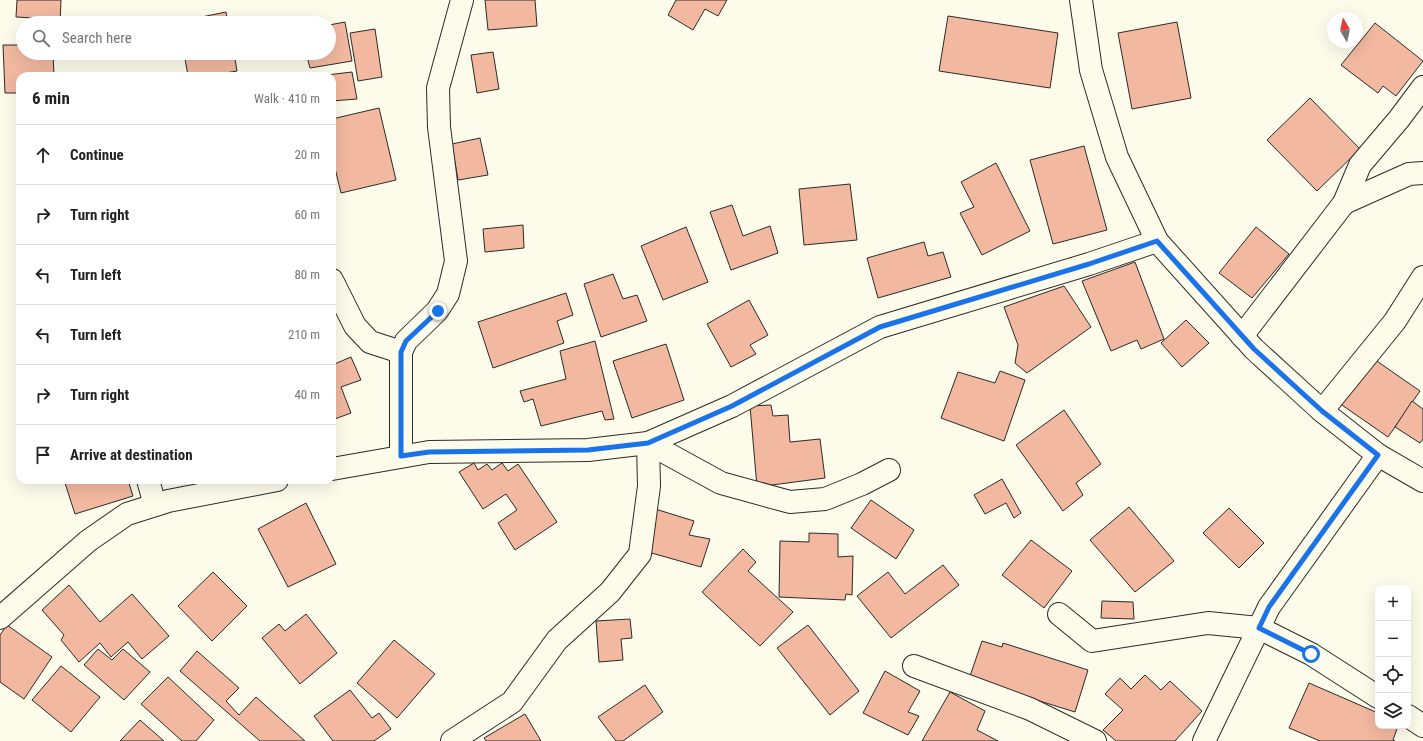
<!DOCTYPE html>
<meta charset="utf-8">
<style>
:root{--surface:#fff;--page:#f2f2f2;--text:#222;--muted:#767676;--line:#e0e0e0}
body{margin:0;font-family:"Roboto Condensed",sans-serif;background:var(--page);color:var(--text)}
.controls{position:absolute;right:12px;bottom:12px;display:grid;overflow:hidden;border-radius:8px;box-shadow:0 4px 16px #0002}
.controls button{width:36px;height:36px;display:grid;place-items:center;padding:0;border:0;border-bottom:1px solid var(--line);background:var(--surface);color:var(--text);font:20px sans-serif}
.compass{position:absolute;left:1327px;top:12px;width:36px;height:36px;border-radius:50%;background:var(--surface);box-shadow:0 4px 16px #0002;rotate:351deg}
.stop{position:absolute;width:12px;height:12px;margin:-9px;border:3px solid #1a73e8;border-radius:50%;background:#fff}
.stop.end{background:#1a73e8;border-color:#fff;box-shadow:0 1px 4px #0008}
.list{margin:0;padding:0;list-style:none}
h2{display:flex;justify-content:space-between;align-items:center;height:52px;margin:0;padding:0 16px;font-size:17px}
h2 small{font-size:13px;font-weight:400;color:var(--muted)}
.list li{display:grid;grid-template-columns:26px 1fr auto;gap:12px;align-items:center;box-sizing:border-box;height:60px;padding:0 16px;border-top:1px solid var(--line)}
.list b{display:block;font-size:15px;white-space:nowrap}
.list em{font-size:13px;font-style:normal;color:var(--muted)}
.icon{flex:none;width:22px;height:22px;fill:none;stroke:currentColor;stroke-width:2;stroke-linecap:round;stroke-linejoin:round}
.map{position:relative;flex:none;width:1423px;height:741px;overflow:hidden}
.search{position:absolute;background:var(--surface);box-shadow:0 4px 16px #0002;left:16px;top:16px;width:320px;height:44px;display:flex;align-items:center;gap:10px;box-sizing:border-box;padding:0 14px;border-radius:22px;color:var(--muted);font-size:15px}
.panel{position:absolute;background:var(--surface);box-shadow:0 4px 16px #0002;left:16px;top:72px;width:320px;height:412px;border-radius:12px}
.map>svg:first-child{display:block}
.building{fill:#f2b8a0;stroke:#2b2b2b}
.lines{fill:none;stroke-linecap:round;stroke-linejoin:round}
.minor-casing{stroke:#2b2b2b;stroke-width:24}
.tertiary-casing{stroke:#2b2b2b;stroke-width:24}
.minor{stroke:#fdfbea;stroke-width:22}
.tertiary{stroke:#fdfbea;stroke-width:22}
.route{stroke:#1a73e8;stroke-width:5}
</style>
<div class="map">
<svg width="1423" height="741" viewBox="0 0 1423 741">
<rect width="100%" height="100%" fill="#fdfbea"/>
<g class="building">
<polygon points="17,0 61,0 60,23 33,23 33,18 16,17"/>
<polygon points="485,0 535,0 537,26 488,30"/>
<polygon points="676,0 727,0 718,16 705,9 693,30 668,15"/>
<polygon points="226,12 228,23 178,23 177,22"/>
<polygon points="948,16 1058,33 1050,88 939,71"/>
<polygon points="345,22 352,61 310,68 306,53 329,53 329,25"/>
<polygon points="1177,22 1191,98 1132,109 1118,33"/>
<polygon points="1375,23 1423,61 1396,96 1383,86 1378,93 1341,65"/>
<polygon points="375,29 382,77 358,81 350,33"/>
<polygon points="3,45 23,45 23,53 53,53 54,76 20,76 20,93 5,93"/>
<polygon points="493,52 499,89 477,93 471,55"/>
<polygon points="184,53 234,53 237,71 208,76 188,76"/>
<polygon points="352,72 357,99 332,101 332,76 318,76"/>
<polygon points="1310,98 1360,149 1317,191 1267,140"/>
<polygon points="379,108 396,180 341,193 332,156 332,119"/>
<polygon points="480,138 488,175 458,180 452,144"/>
<polygon points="1084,146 1107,230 1053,244 1030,160"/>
<polygon points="996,163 1030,231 982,255 960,213 974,207 961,182"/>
<polygon points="850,184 857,240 804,245 799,189"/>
<polygon points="732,205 743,236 770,226 778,253 731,270 710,212"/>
<polygon points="523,225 524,248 485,252 483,229"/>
<polygon points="686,227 708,282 663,300 641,246"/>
<polygon points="1256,227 1289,254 1252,298 1219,273"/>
<polygon points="924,242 928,256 943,252 951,277 878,298 867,258"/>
<polygon points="1135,262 1164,339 1141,349 1137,340 1111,351 1082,281"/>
<polygon points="613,274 623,299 637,295 647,321 601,337 584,284"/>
<polygon points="1064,286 1091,327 1027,373 1015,363 1018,345 1004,307"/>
<polygon points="566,293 573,315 557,321 564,343 493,368 478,322"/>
<polygon points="749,300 768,335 750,345 756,354 731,367 707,324"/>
<polygon points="1186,320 1209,343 1182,367 1161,343"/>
<polygon points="595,341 614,419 605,420 602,411 541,426 533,399 524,402 520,391 566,379 560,351"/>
<polygon points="666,344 684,400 632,418 613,361"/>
<polygon points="351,357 361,380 341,387 351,413 332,420 332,365"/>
<polygon points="1371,357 1420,391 1388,437 1339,403"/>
<polygon points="1000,371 1025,380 1004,441 941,418 958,372 995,383"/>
<polygon points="1412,401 1423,409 1423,439 1420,443 1395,427"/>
<polygon points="771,405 773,416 788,415 790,442 820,439 825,478 757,487 750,406"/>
<polygon points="1064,410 1101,464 1076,483 1083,495 1063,511 1016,445"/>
<polygon points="474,463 478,470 487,464 492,470 502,463 508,471 518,464 557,522 515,550 498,523 517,510 506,494 483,509 459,472"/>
<polygon points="1002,479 1021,513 1014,518 1006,503 985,514 974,495"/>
<polygon points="64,480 128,480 133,496 75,514"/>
<polygon points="871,500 914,530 896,559 851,528"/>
<polygon points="306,503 336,564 288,587 258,529"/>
<polygon points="1129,507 1174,561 1135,592 1090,540"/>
<polygon points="652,508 694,521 689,535 710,539 701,567 641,550"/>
<polygon points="1229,508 1264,543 1239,568 1203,533"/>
<polygon points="809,533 838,534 838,557 853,556 852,595 846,594 845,600 779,597 780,541 809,542"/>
<polygon points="1031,540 1072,571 1044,608 1002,575"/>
<polygon points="743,549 756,562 748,571 793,612 760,646 702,592"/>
<polygon points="943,565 959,585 891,638 857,596 888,572 905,594"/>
<polygon points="213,572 247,606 212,641 178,606"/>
<polygon points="69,585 100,622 132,594 169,636 142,659 128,642 111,657 100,643 79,662 61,640 64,635 42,610"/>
<polygon points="1102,601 1133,602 1134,619 1101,618"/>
<polygon points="306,614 337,653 300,684 262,638 279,624 285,631"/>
<polygon points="630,619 632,638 621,639 623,660 599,662 596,621"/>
<polygon points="7,625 52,657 24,699 0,682 0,635"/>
<polygon points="808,625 859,691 830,715 777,648"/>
<polygon points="394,640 435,674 397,718 357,683"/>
<polygon points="982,641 1002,647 1003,643 1088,670 1075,712 969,679"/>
<polygon points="98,649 112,660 123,649 150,672 124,700 84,665"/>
<polygon points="197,651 239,688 226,701 239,715 256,697 305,741 260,741 180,671"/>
<polygon points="61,666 100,697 71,732 32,700"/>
<polygon points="885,671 920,691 908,712 919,716 908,735 863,713"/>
<polygon points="1145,675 1161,690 1170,681 1202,711 1175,741 1116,741 1103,730 1123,710 1105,694 1120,678 1131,689"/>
<polygon points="168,677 214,720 196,741 182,741 141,704"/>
<polygon points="1309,683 1378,713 1378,726 1398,726 1393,740 1395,741 1320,741 1289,728"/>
<polygon points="645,685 663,712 623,741 616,741 598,717"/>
<polygon points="350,690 372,718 379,713 391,729 374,741 333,741 314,716"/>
<polygon points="950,692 985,711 977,730 998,741 922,741"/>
<polygon points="525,714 541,741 486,741 484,738"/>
<polygon points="140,720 164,741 120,741"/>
</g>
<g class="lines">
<g class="minor-casing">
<g id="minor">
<polyline points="1344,203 1409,174 1423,173"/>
<polyline points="332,280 355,326 370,342 401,352"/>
<polyline points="1242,336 1344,203 1360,165 1399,119 1423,87"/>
<polyline points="1322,411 1395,321 1423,277"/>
<polyline points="648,443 721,483 790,502 825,499 862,484 889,470"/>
<polyline points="401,456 401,352 406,341 437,311 448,294 456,261 439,127 438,88 462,0"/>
<polyline points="332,469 429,452 588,450 648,443 732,406 880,327 1089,264 1157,241"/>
<polyline points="148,480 155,505"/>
<polyline points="1059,614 1092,641 1208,623 1259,628 1311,654 1378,697"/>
<polyline points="0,618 88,541 127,514 168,501 277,480"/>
<polyline points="914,666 1030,709 1095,741"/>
<polyline points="1408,716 1423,726"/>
<polyline points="452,741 512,702 557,640 610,592 640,554 649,486 648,443"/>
<polyline points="1204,741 1269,607 1378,455"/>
</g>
</g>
<g class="tertiary-casing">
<polyline id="tertiary" points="1081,0 1091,70 1117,157 1157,241 1254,349 1322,411 1378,455 1423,481"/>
</g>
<use href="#minor" class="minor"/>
<use href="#tertiary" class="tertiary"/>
</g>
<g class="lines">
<polyline class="route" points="438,311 406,341 401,352 401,456 429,452 588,450 648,443 732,406 880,327 1089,264 1157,241 1254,349 1322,411 1378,455 1269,607 1259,628 1311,654"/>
</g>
</svg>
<div class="controls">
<button>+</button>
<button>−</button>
<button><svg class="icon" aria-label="locate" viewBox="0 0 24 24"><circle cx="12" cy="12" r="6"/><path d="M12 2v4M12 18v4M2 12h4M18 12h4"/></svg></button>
<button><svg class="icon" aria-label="layers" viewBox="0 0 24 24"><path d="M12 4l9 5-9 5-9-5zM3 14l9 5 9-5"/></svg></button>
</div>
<svg class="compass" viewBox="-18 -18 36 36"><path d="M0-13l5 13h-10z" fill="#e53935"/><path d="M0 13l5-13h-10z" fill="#767676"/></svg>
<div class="stop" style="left:1311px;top:654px"></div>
<div class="stop end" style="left:438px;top:311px"></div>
<div class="search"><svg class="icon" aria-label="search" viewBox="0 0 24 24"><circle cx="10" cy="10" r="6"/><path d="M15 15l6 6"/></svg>Search here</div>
<section class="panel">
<h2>6 min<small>Walk · 410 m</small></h2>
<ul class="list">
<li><svg class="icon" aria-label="ahead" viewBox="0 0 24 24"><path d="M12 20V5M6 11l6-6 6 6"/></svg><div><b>Continue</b></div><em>20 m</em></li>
<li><svg class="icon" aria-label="right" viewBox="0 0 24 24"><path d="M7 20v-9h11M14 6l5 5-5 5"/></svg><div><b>Turn right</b></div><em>60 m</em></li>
<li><svg class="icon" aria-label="left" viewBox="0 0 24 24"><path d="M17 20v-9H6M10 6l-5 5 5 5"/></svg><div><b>Turn left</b></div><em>80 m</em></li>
<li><svg class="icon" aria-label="left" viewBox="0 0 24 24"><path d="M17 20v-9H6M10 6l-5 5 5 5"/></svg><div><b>Turn left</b></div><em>210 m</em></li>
<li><svg class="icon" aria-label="right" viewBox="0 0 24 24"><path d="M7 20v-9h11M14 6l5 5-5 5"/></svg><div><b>Turn right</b></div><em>40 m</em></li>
<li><svg class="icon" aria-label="arrive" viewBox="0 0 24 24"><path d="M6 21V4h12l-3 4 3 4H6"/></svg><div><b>Arrive at destination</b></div></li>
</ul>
</section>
</div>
